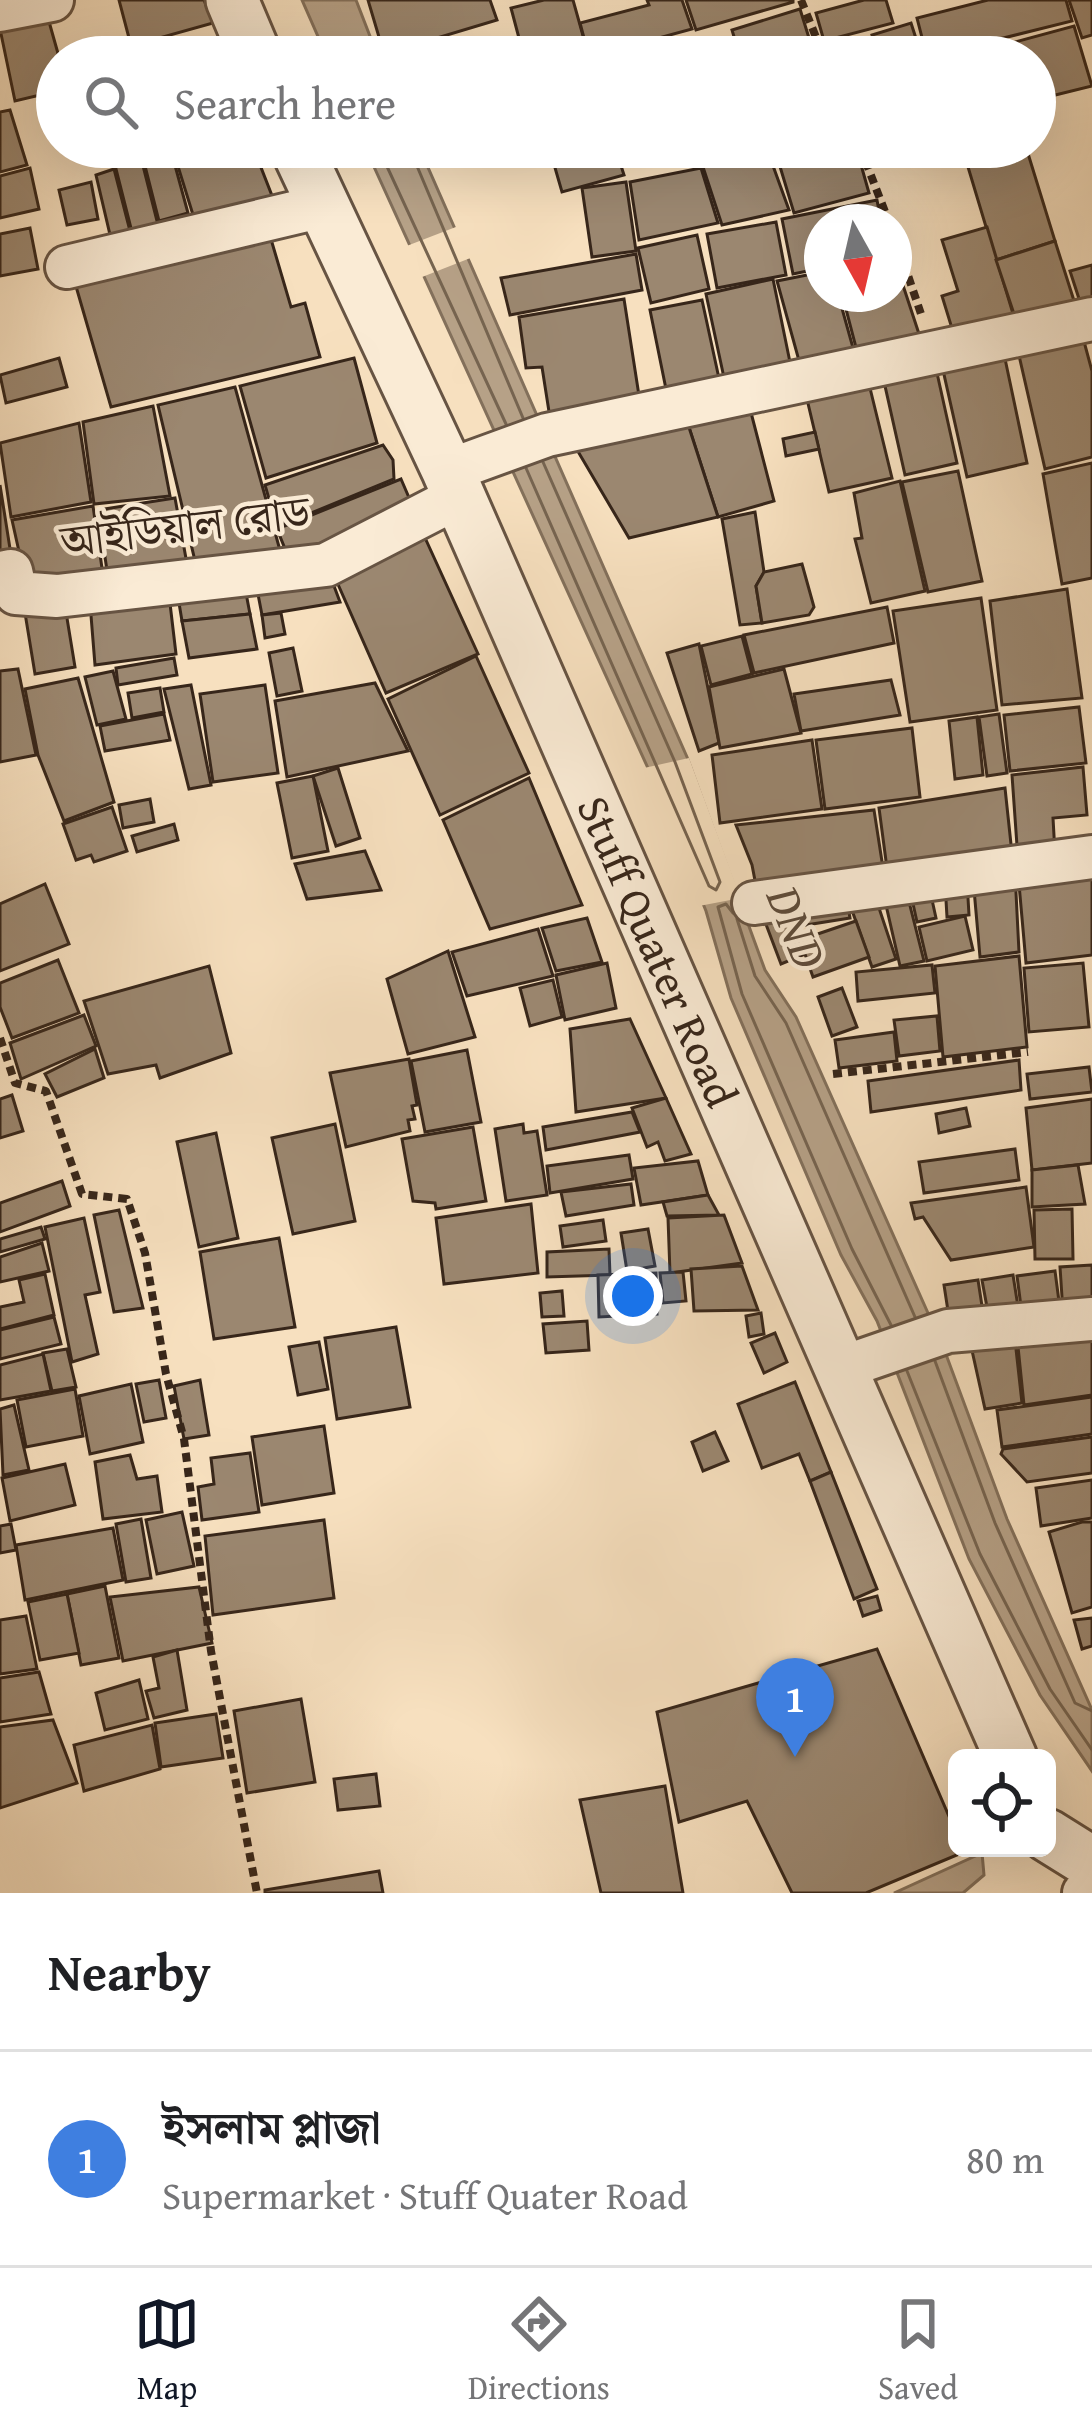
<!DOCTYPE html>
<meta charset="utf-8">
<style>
:root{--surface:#fff;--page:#f2f2f2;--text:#202124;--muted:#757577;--line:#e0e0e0;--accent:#111827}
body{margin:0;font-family:"Gentium Book Plus","Noto Serif Bengali",serif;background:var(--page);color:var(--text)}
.controls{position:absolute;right:36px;bottom:36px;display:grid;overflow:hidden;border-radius:18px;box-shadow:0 12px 48px #0002}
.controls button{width:108px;height:108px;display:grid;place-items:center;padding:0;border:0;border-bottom:3px solid var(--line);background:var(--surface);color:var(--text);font:60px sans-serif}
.compass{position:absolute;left:804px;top:204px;width:108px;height:108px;border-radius:50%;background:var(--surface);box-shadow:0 12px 48px #0002;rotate:172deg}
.you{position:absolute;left:633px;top:1296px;width:42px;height:42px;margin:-30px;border:9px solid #fff;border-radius:50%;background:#1a73e8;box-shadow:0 0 0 18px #1a73e833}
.badge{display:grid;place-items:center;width:78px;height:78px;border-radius:50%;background:var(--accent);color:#fff;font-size:39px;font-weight:700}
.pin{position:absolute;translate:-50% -99px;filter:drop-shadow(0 3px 6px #0008)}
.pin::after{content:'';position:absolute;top:63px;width:42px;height:36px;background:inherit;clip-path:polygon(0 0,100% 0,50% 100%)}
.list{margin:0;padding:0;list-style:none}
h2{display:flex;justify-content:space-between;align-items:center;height:156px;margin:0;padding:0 48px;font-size:51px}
h2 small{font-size:39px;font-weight:400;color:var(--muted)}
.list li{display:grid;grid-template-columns:78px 1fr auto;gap:36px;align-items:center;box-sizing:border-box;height:216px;padding:0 48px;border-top:3px solid var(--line)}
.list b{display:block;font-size:45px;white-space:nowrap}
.list p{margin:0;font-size:39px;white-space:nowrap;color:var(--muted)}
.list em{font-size:39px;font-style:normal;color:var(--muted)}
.icon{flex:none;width:66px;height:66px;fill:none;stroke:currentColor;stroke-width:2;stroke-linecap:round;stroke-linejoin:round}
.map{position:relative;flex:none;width:1092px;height:1893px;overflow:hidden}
.search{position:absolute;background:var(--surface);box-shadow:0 12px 48px #0002;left:36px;right:36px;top:36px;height:132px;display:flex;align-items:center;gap:30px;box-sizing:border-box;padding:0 42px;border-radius:66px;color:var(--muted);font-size:45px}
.sheet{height:372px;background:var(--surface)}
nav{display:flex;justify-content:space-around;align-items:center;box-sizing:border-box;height:168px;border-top:3px solid var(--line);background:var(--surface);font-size:33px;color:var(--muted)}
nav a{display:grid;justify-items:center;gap:6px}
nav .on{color:var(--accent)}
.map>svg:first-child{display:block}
.water{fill:#b6a187;stroke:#83705b;stroke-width:3}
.pier{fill:#f7e0bf}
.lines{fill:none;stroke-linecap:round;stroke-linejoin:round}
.shore{stroke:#766450;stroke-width:3}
.building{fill:#9b8770;stroke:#37261a;stroke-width:3}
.minor-casing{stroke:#675443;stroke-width:48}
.tertiary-casing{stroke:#675443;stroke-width:57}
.path{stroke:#37261a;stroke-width:8;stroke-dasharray:9 6;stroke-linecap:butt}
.minor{stroke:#faebd5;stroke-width:42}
.tertiary{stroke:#faebd5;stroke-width:51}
.labels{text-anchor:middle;stroke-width:9;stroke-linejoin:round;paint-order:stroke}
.street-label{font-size:45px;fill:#37261a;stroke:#faebd5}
.water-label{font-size:48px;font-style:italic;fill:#5d4b3b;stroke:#faebd5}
</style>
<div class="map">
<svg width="1092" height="1893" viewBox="0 0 1092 1893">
<rect width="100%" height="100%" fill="#f7e0bf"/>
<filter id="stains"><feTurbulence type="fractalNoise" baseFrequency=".00167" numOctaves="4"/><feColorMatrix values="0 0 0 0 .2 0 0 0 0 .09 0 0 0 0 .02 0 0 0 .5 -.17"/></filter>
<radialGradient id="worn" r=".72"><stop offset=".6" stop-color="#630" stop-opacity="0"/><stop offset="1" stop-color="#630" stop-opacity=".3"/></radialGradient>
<g class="water">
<polygon points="302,0 356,0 378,57 327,57"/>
<polygon points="365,147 419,147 687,757 765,970 796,1017 944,1349 1007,1519 1092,1710 1092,1771 1040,1695 969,1559 877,1321 841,1255 731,998 706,911 647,766"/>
<polygon points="982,1853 984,1875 963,1893 894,1893"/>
</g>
<g class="pier">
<polygon points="461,225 473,257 417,279 404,247"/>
<polygon points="689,758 741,898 699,906 644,768"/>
</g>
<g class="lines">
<g class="shore">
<polyline points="378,147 506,424"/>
<polyline points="409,147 523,418"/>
<polyline points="526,468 709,886 716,890 720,882 675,762 543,462"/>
<polyline points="733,913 726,904 718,907 742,994 852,1249 891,1325"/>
<polyline points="737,919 755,976 786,1023 915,1317"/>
<polyline points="935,1361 995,1523 1075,1703 1092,1711"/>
<polyline points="907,1371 980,1554 1050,1689 1092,1750"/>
</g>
</g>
<g class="building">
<polygon points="119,0 204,0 213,23 159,38 161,53 134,57"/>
<polygon points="368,0 490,0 497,20 384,54"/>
<polygon points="544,0 573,0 589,57 524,57 511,8"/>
<polygon points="647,0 682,0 692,29 589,57 580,23 649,5"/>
<polygon points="686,0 793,0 793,2 696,30"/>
<polygon points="864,0 886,0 893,23 824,41 816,13"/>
<polygon points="988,0 1066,0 1072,21 927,57 917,18"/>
<polygon points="1069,0 1092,0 1092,35 1082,38"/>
<polygon points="800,9 809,38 740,57 732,30"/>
<polygon points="48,18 59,57 57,91 15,101 0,29"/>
<polygon points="911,23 922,57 879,57 872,35"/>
<polygon points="1074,26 1092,86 1035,100 1035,57 1000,57 997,47"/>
<polygon points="856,40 863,57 834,57 831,49"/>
<polygon points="10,110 27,165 0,172 0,112"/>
<polygon points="170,147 188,213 159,221 142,154"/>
<polygon points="172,147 253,147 278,211 198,231"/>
<polygon points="549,147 615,147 624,175 562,192"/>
<polygon points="786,147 856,147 869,193 794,213 775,150"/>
<polygon points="962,147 1026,147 1055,241 996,260"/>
<polygon points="768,152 789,210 722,225 703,167"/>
<polygon points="140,154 159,229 133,236 114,161"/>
<polygon points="30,168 39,209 0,218 0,176"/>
<polygon points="701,168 718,223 639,240 630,182"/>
<polygon points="114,169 131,235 111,239 96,175"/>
<polygon points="91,182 98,219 67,225 59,190"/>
<polygon points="626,182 636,251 592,257 582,188"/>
<polygon points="877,200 881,222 822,222 822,268 793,274 782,219"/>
<polygon points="776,222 786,275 717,288 707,234"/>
<polygon points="987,227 1014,317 954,335 942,296 958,291 942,240"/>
<polygon points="30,228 38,269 0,276 0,234"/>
<polygon points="268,229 291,307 305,303 320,357 111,407 73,276"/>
<polygon points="697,235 709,289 651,303 638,248"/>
<polygon points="1055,241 1076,307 1017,323 996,260"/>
<polygon points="636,254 642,290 510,315 501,278"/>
<polygon points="894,258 922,343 859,359 842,294 894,294"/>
<polygon points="1092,265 1092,310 1083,311 1070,271"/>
<polygon points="822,272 822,294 838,294 855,355 801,368 777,281"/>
<polygon points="773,279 792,372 726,387 706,294"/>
<polygon points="624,299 640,402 550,418 542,367 526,368 519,317"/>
<polygon points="702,300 720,383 667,394 650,310"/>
<polygon points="1082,334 1092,371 1092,457 1045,469 1018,351"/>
<polygon points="1004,354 1027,463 967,477 943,370"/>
<polygon points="59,358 67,387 6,403 0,375"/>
<polygon points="354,358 377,443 266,478 240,386"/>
<polygon points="935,364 957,463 905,475 883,377"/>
<polygon points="869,384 892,478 829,492 806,395"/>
<polygon points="235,387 281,554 196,565 158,405"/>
<polygon points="748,401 774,501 718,517 685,415"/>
<polygon points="153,406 170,496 94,504 83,422"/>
<polygon points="685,415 718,517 629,538 573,443"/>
<polygon points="79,423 91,502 11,517 0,443"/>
<polygon points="815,432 819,449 786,456 783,439"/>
<polygon points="383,445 393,460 394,479 277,527 265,485"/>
<polygon points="1092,463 1092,578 1062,584 1043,474"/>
<polygon points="958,471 982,581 928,592 902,482"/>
<polygon points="401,479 413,507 290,561 277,529"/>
<polygon points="900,481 925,591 871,603 855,539 862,538 854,493"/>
<polygon points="0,485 11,555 0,557"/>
<polygon points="175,498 189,575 109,584 98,510"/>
<polygon points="93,506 104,582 28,592 12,520"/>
<polygon points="755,512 764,572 756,586 762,623 740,625 722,519"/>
<polygon points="421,529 478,654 386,693 333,573"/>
<polygon points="802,564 814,607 809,615 762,623 756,586 764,572"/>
<polygon points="331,578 340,602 262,615 257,589"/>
<polygon points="245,588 250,614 182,621 178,597"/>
<polygon points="1067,589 1082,698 1002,705 990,601"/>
<polygon points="169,595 176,654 95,665 90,603"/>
<polygon points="981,598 997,710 910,722 893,611"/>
<polygon points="65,606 75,667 35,674 25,613"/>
<polygon points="887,607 894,643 754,673 744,635"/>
<polygon points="281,613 285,634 265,638 262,615"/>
<polygon points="250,614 257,649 189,658 182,621"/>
<polygon points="742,636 752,674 711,685 701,646"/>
<polygon points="699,644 719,743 699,751 667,653"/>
<polygon points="293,648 302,691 277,696 269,653"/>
<polygon points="476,656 529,773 440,815 388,699"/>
<polygon points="174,658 177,675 118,685 116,668"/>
<polygon points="18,669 36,755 0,762 0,671"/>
<polygon points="784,669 801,733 720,748 709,687"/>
<polygon points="113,671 126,719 97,725 85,677"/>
<polygon points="78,678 114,802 64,821 38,755 25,689"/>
<polygon points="891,680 900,715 801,731 794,694"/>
<polygon points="375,683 408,751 287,777 275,701"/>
<polygon points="191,685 211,785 189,789 164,689"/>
<polygon points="265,685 278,773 213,782 200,694"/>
<polygon points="160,688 164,712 132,718 128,693"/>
<polygon points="1079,707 1086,763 1010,771 1004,715"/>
<polygon points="164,714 170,740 105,751 100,726"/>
<polygon points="999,714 1007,773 987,776 979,717"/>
<polygon points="977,717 983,775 955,779 949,721"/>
<polygon points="912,728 920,797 825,809 816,740"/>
<polygon points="812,740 822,809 720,823 712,755"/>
<polygon points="1083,767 1087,815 1053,818 1055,853 1018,860 1012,775"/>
<polygon points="338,768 360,838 336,846 313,776"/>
<polygon points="313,776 328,851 292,858 277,783"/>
<polygon points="529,778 582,905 490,929 443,820"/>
<polygon points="1005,788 1013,863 888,876 879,808"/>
<polygon points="150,799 154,822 123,828 119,805"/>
<polygon points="112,807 127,851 94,862 91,855 76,860 63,824"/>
<polygon points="874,810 885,881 758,896 752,865 736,825"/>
<polygon points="174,824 178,840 137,852 132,836"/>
<polygon points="365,851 381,890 307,899 295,864"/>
<polygon points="1092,866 1092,955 1026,963 1018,873"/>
<polygon points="1015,873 1019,952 980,957 973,878"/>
<polygon points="967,881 969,915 947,917 945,883"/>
<polygon points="45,884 69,944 0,971 0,904"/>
<polygon points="929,886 936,918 917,922 910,890"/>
<polygon points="873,890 896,959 872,967 847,896"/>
<polygon points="906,890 924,961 900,966 883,892"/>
<polygon points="846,895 850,918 787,928 781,918"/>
<polygon points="965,916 973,950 927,961 919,927"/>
<polygon points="587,918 602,962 556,971 542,928"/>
<polygon points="781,918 793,928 803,955 781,964 764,919"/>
<polygon points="856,921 869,957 813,977 800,940"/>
<polygon points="538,929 553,976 467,996 452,952"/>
<polygon points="448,951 475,1037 408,1054 387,979"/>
<polygon points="1019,956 1027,1047 943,1057 935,966"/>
<polygon points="58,960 79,1013 12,1038 0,1007 0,983"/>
<polygon points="607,963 616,1008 565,1020 556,975"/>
<polygon points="1083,963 1089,1027 1029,1032 1024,968"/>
<polygon points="932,965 935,993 858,1001 856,972"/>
<polygon points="209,966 231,1053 160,1078 156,1065 108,1074 84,1001"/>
<polygon points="553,980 562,1017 530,1026 520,988"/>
<polygon points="842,988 857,1027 832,1036 818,997"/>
<polygon points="84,1015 96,1046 21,1079 10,1043"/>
<polygon points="937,1016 940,1051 899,1056 894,1020"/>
<polygon points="630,1019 666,1098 576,1112 570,1029"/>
<polygon points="894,1032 897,1061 839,1068 835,1040"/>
<polygon points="95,1049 104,1078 57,1097 45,1074"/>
<polygon points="467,1050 481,1122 425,1132 411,1061"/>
<polygon points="409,1059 417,1105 412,1106 415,1119 408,1120 410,1131 346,1147 330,1073"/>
<polygon points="1019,1060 1021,1090 871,1112 868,1081"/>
<polygon points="1089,1067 1092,1092 1030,1099 1027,1074"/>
<polygon points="12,1095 23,1131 0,1138 0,1099"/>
<polygon points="666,1098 691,1154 665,1161 658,1142 647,1147 632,1108"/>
<polygon points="1092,1099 1092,1163 1032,1170 1026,1108"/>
<polygon points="966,1108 970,1126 939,1133 936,1114"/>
<polygon points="632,1112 640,1132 546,1150 543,1127"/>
<polygon points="335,1124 355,1221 293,1234 272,1138"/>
<polygon points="523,1124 524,1133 537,1131 547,1195 506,1201 495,1129"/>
<polygon points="473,1127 486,1201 436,1209 435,1203 413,1201 402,1139"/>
<polygon points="216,1133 238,1238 199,1247 177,1142"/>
<polygon points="1015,1149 1019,1180 924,1193 919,1162"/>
<polygon points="629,1155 633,1179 550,1193 547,1166"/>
<polygon points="698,1161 708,1195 641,1205 634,1168"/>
<polygon points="1078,1165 1085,1204 1032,1207 1032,1170"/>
<polygon points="62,1181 70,1206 0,1232 0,1203"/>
<polygon points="631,1184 634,1205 566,1216 561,1192"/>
<polygon points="1026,1187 1034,1247 951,1260 923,1217 915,1219 911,1203"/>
<polygon points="708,1195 719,1215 667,1216 663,1202"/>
<polygon points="531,1204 538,1273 444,1284 436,1218"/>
<polygon points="1072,1209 1073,1259 1035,1259 1034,1210"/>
<polygon points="119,1210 143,1308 114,1312 94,1215"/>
<polygon points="724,1215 742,1263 670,1273 668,1218"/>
<polygon points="84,1218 100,1292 85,1295 98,1354 72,1362 45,1227"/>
<polygon points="603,1220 606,1241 563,1247 560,1226"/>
<polygon points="41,1227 45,1239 0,1252 0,1239"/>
<polygon points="648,1229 655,1266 627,1271 621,1233"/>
<polygon points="279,1238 295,1327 214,1339 200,1252"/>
<polygon points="42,1243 49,1271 0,1282 0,1257"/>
<polygon points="609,1249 610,1275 547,1277 547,1252"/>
<polygon points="1092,1265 1092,1310 1063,1312 1060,1267"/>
<polygon points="742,1266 758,1310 694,1311 691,1269"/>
<polygon points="1055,1271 1060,1309 1022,1314 1017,1276"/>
<polygon points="683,1272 686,1301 663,1303 660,1273"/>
<polygon points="656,1273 657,1314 599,1317 598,1275"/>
<polygon points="45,1274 54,1315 0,1329 0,1307 24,1302 19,1280"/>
<polygon points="1013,1275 1019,1313 989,1318 982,1280"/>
<polygon points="978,1280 984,1319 950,1324 944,1285"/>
<polygon points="562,1291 564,1316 542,1317 540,1293"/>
<polygon points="761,1313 764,1334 749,1337 746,1316"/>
<polygon points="54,1317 61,1344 0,1359 0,1330"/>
<polygon points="587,1321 589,1350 546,1353 543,1324"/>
<polygon points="396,1327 410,1407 337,1419 325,1338"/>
<polygon points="1092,1328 1092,1395 1024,1405 1017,1337"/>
<polygon points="775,1333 787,1362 764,1373 751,1343"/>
<polygon points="1015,1340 1022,1403 985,1409 971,1346"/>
<polygon points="319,1342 328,1389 298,1395 289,1347"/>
<polygon points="67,1349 76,1387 52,1391 43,1353"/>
<polygon points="43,1354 51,1391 0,1400 0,1365"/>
<polygon points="159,1380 166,1418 144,1422 136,1384"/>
<polygon points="200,1380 209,1435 184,1439 174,1386"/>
<polygon points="795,1382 831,1472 810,1481 799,1454 762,1468 738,1404"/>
<polygon points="131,1384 143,1442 90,1454 79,1396"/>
<polygon points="75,1389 83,1436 26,1447 17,1400"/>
<polygon points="1092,1397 1092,1434 1002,1447 997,1410"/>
<polygon points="14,1405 29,1470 3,1475 0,1409"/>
<polygon points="324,1426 334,1493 262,1505 252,1437"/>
<polygon points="715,1432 728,1461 703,1471 692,1442"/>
<polygon points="1092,1437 1092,1473 1027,1482 1001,1454 1003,1449"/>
<polygon points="250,1453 259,1512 202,1520 198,1487 214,1484 211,1458"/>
<polygon points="130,1455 137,1479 157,1476 162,1512 103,1519 95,1462"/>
<polygon points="65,1464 75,1505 10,1521 2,1478"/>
<polygon points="831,1472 877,1589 854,1599 810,1481"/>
<polygon points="1092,1480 1092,1518 1041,1526 1036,1488"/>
<polygon points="182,1512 194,1566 157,1574 146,1520"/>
<polygon points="141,1519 151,1578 126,1582 116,1524"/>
<polygon points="324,1520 334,1598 213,1615 205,1536"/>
<polygon points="1082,1522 1092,1522 1092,1607 1072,1613 1049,1532"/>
<polygon points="11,1524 16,1550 0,1553 0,1526"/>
<polygon points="113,1528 123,1580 25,1600 16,1545"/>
<polygon points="105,1586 119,1658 81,1665 67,1594"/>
<polygon points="199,1587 212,1643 123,1661 110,1597"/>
<polygon points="67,1594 79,1653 40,1660 28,1602"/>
<polygon points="877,1596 881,1610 863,1616 858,1601"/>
<polygon points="26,1616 37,1669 0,1674 0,1620"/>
<polygon points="1092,1618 1092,1646 1082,1649 1074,1620"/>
<polygon points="877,1649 957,1835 957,1848 964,1852 866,1893 792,1893 747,1801 679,1822 657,1712"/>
<polygon points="177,1650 187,1710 154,1718 146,1691 159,1688 153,1657"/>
<polygon points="39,1672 51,1714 0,1722 0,1678"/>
<polygon points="139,1680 148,1719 105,1730 96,1693"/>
<polygon points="301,1699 315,1782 247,1793 234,1711"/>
<polygon points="216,1714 223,1758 161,1767 155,1723"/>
<polygon points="53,1720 77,1783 0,1808 0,1727"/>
<polygon points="152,1725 160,1769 84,1791 74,1745"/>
<polygon points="376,1774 380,1806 338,1810 334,1779"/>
<polygon points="665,1786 683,1893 601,1893 580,1800"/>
<polygon points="379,1871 383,1893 265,1893 265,1890"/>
</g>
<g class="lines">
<g class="minor-casing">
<g id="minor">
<polyline points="0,10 52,0"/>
<polyline points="67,267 323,206"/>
<polyline points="448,471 547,435 1092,319"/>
<polyline points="0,573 11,571 16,593 57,596 326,565 458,497"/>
<polyline points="754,903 1092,857"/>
<polyline points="838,1369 948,1331 1092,1319"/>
<polyline points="1084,1893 1092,1889"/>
</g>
</g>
<g class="tertiary-casing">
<g id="tertiary">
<polyline points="232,0 256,57"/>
<path id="s1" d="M 296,147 L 448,471 L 1011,1758"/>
<polyline points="1047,1835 1092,1863"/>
</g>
</g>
<g class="path">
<polyline points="801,0 824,57"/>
<polyline points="860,147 889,222"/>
<polyline points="894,234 922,317"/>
<polyline points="0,1038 15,1083 46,1091 82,1194 127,1199 145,1253 166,1374 184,1439 211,1651 257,1893"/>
<polyline points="833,1074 1028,1052"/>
</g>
<use href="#minor" class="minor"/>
<use href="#tertiary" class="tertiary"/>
</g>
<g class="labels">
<g class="street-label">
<text transform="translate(185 526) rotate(-7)" y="16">আইডিয়াল রোড</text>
<text dy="16" stroke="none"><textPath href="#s1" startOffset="882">Stuff Quater Road</textPath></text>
</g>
<g class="water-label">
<text transform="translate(797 927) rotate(68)" y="17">DND</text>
</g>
</g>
<rect width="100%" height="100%" filter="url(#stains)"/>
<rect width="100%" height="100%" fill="url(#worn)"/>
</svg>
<div class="controls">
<button><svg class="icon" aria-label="locate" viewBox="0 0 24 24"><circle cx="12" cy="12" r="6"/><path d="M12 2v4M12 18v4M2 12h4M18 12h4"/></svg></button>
</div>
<svg class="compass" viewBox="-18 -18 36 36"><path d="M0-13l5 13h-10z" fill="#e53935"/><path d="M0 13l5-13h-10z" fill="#757577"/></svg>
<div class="you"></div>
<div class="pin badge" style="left:795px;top:1757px;background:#3f7fe0">1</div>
<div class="search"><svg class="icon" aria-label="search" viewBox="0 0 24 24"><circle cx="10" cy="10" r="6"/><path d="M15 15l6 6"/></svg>Search here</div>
</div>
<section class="sheet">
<h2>Nearby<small></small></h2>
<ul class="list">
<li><span class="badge" style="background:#3f7fe0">1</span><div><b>ইসলাম প্লাজা</b><p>Supermarket · Stuff Quater Road</p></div><em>80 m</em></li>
</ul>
</section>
<nav>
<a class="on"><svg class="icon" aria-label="map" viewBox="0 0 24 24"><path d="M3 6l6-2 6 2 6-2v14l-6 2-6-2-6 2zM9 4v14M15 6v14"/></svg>Map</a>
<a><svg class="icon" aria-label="directions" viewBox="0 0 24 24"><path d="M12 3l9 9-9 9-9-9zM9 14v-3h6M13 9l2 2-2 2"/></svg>Directions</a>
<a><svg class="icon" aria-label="saved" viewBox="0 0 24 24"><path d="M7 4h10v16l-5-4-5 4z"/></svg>Saved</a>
</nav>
